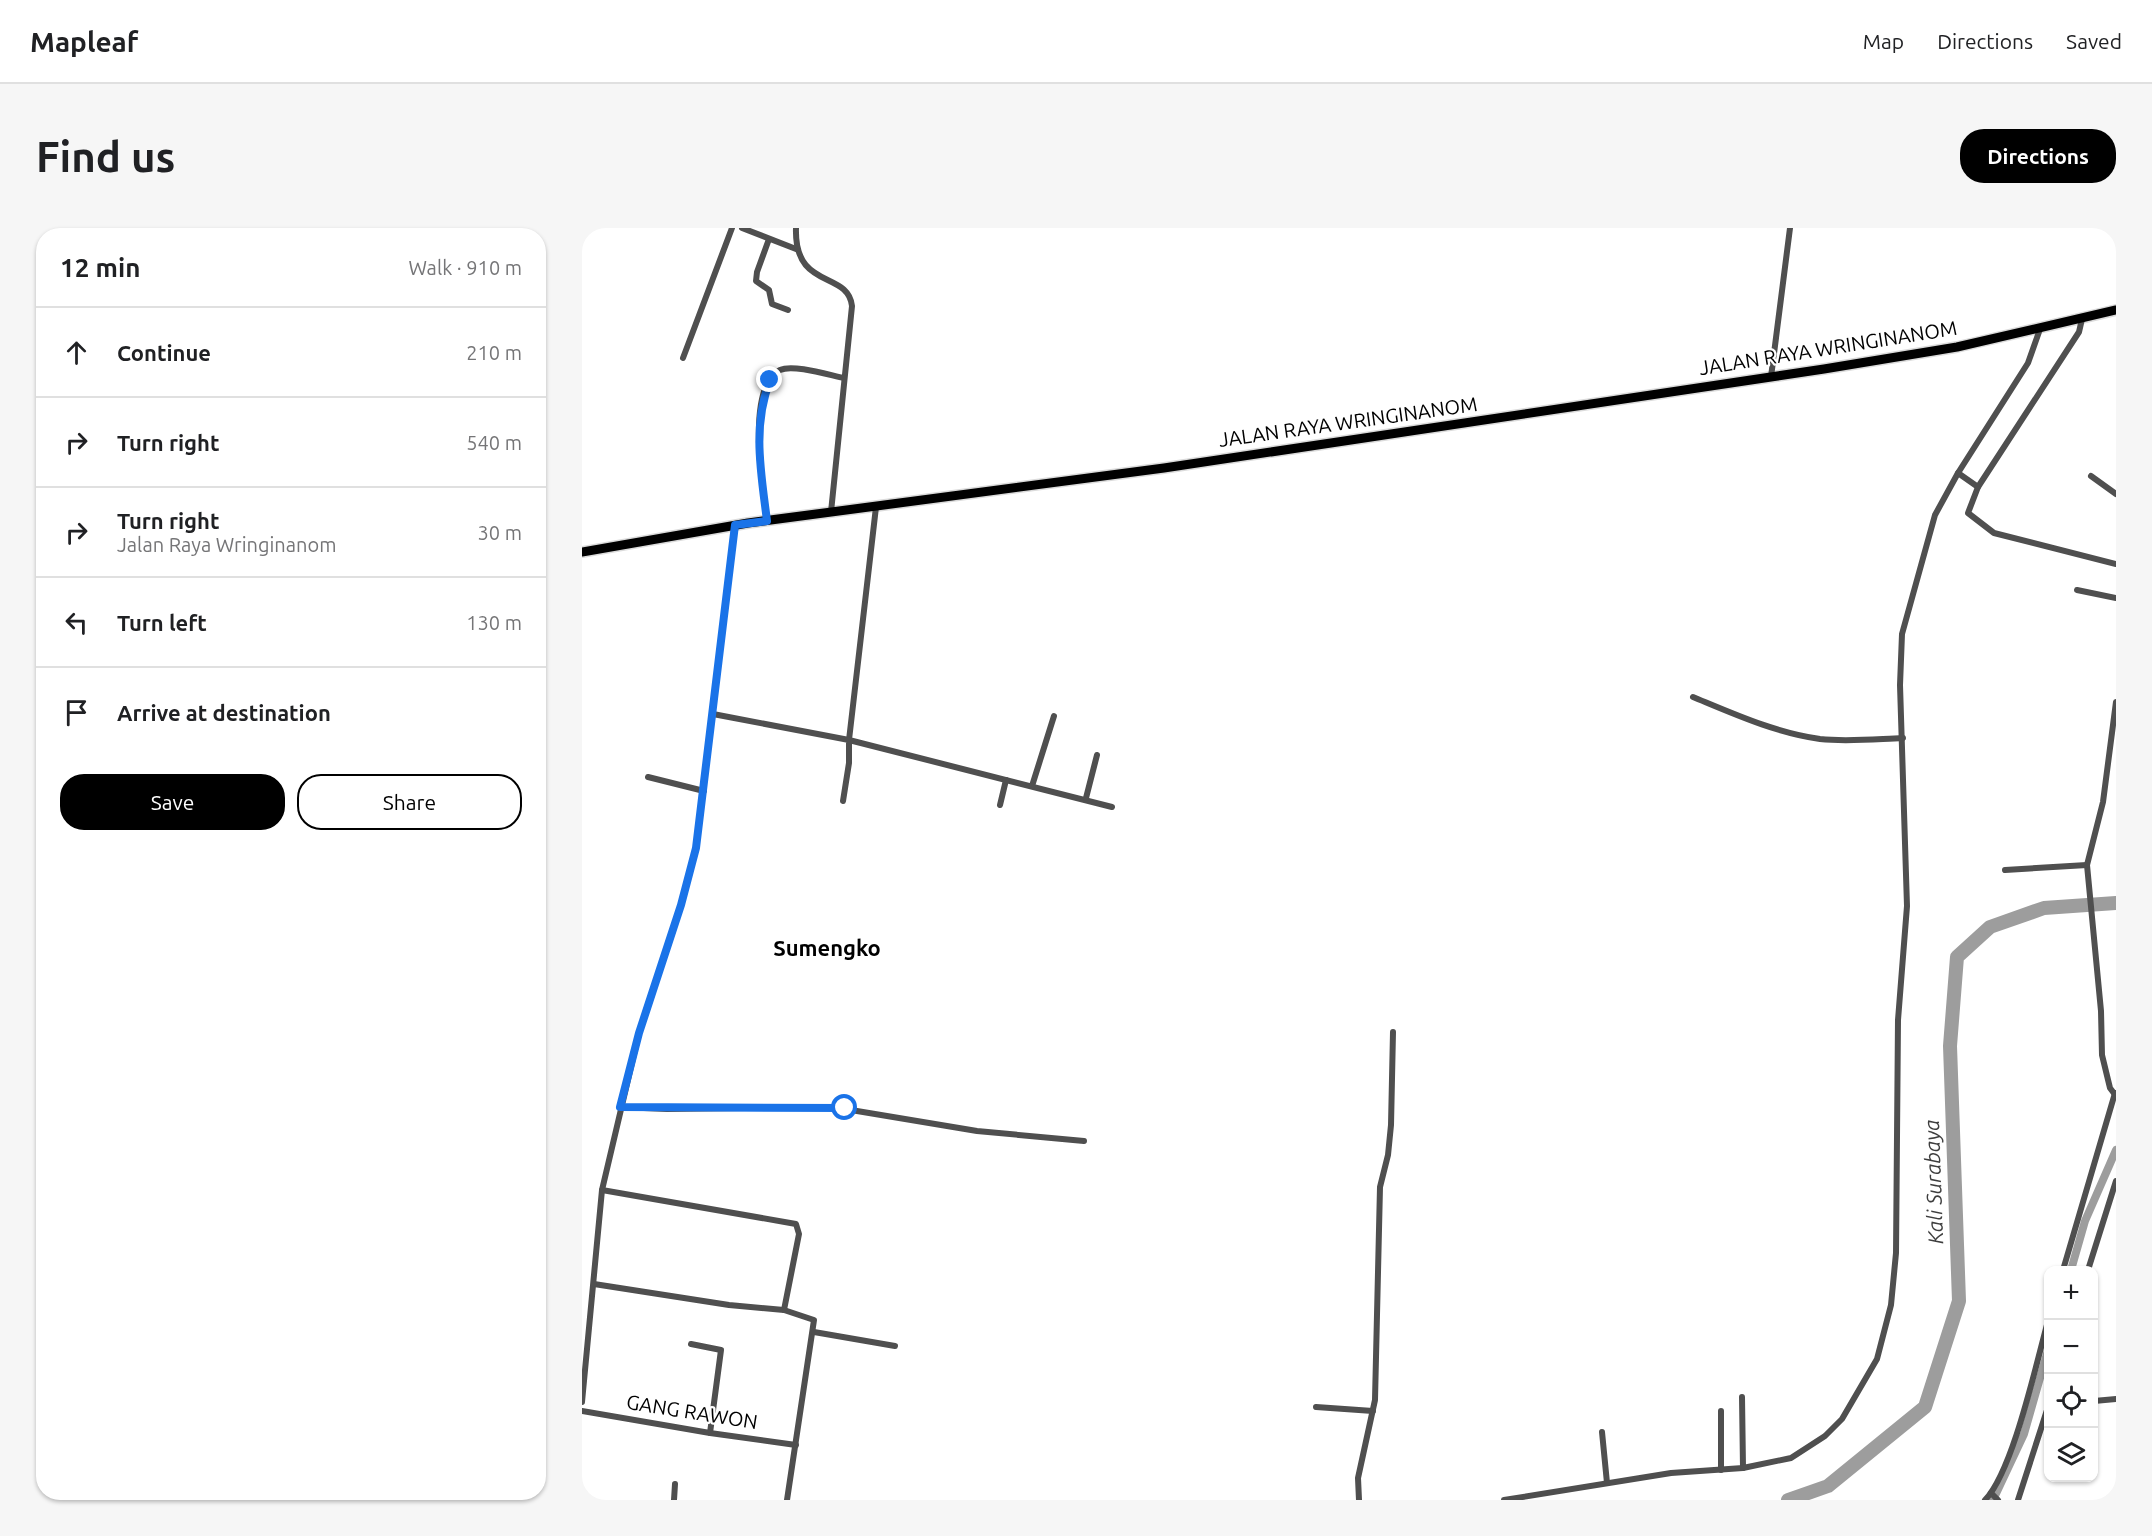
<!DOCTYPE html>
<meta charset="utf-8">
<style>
:root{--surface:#fff;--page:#f6f6f6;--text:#202124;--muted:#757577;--line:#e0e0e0;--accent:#000}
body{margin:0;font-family:Ubuntu,sans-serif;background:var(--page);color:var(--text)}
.controls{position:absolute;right:18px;bottom:18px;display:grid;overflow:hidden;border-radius:12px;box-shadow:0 2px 4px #0004}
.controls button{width:54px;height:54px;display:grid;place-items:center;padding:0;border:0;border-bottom:2px solid var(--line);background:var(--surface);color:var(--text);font:30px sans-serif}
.stop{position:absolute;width:18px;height:18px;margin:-14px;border:4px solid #1a73e8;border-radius:50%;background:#fff}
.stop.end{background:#1a73e8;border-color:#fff;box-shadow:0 2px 6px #0008}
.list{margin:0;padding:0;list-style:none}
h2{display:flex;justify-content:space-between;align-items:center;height:78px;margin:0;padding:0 24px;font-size:26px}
h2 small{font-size:20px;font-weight:400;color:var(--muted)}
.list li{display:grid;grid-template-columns:39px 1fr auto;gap:18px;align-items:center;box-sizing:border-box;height:90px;padding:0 24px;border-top:2px solid var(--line)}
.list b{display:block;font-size:22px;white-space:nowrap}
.list p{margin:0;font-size:20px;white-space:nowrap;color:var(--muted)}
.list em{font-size:20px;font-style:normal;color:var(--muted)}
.actions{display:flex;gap:12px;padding:18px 24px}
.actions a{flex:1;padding:14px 0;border:2px solid var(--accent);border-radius:24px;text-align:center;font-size:21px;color:var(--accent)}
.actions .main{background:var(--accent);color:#fff}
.icon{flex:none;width:33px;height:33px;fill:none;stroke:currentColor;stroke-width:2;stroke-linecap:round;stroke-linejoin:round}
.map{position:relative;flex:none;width:1534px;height:1272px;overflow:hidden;border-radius:24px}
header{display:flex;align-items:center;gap:36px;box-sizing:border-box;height:84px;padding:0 30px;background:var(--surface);border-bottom:2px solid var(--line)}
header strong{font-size:28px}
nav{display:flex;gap:33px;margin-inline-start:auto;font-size:21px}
.intro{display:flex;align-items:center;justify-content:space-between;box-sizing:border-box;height:144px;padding:0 36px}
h1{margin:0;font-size:42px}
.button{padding:15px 27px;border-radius:24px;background:var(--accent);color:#fff;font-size:21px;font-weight:700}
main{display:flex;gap:36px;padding:0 36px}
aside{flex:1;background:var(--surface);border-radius:24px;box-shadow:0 2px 4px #0004}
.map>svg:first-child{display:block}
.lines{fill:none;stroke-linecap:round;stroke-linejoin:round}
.canal{stroke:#9d9d9d;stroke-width:8}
.river{stroke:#9d9d9d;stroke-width:14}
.primary-casing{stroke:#dbdbdb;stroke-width:12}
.street{stroke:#4f4f4f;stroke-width:6}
.primary{stroke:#000;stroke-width:9}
.route{stroke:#1a73e8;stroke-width:8}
.labels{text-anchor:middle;stroke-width:4.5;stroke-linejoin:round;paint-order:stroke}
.street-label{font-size:20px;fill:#000;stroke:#fff}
.water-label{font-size:21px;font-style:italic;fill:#3e3e3e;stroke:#fff}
.quarter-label{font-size:22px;font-weight:bold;fill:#000;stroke:#fff}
</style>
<header>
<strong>Mapleaf</strong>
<nav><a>Map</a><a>Directions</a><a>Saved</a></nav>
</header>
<div class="intro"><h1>Find us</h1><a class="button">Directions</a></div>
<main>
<aside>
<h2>12 min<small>Walk · 910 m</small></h2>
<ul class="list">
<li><svg class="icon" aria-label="ahead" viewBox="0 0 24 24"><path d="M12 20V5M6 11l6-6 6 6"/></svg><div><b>Continue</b></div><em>210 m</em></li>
<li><svg class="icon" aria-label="right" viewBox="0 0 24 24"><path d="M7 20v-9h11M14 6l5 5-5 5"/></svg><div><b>Turn right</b></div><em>540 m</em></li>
<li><svg class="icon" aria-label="right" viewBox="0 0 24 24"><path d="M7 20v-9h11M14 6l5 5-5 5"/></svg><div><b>Turn right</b><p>Jalan Raya Wringinanom</p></div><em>30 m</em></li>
<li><svg class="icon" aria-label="left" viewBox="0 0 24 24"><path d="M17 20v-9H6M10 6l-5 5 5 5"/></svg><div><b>Turn left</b></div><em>130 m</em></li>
<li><svg class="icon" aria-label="arrive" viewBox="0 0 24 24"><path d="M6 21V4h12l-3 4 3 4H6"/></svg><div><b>Arrive at destination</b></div></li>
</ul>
<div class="actions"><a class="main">Save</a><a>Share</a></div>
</aside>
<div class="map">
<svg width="1534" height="1272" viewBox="0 0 1534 1272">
<rect width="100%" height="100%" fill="#fff"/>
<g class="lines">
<g class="canal">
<polyline points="1489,1042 1503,993 1534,922"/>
<polyline points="1411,1272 1442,1206 1466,1122"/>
</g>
<polyline class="river" points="1206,1272 1246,1258 1343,1179 1377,1073 1368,818 1375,729 1408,699 1462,680 1534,675"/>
<g class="primary-casing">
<polyline id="primary" points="0,324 166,295 582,240 1242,141 1375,119 1534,82"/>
</g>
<g class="street">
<polyline points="160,0 214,21"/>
<path d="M 214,0 C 212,63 266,42 270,78 L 249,284"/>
<polyline points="187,11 175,44 174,53 187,62 190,76 206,82"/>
<polyline points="1500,91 1497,104 1396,259 1386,285 1412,305 1534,336"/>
<polyline points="101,130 150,0"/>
<polyline points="1189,149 1208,0"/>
<polyline points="1376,245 1396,259"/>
<polyline points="1509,248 1534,266"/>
<polyline points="294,279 267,512 530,579"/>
<path d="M 185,293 C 181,263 163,158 198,142 C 211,136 247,147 262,150"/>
<polyline points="1495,362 1534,370"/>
<path d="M 1111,469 C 1152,486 1194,505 1238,511 C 1265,514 1294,511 1321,510"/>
<polyline points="1534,474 1521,574 1505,637 1519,783 1520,827 1528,860 1534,868"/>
<polyline points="131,486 267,512 267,535 261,573"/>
<polyline points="66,549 122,563"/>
<polyline points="450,558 472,488"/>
<polyline points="504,570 515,527"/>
<polyline points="418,577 424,552"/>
<polyline points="1423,642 1505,637"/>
<polyline points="38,879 85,881 251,879 395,903 502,913"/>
<polyline points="20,962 214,996 217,1006 202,1082"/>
<polyline points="1481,1042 1533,865"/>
<polyline points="1506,1042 1534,953"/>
<polyline points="12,1056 147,1077 202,1082 232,1092 205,1272"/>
<polyline points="232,1104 313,1118"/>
<polyline points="109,1116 139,1122 128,1205"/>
<polyline points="1160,1169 1161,1240"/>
<polyline points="1512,1173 1534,1171"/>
<polyline points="0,1174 20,962 57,805 99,677 114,620 153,297"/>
<polyline points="734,1179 791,1183"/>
<polyline points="0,1183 128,1205 214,1217"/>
<polyline points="1139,1183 1139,1242"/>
<polyline points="1020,1204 1025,1255"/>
<polyline points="1409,1265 1416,1272"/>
<polyline points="92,1272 93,1256"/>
<polyline points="777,1272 776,1250 793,1172 798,959 806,927 809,897 811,804"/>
<polyline points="922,1272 1089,1245 1161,1240 1209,1230 1243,1208 1260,1191 1295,1131 1309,1077 1314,1025 1316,792 1325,678 1318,457 1320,406 1353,287 1376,245 1446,135 1458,101"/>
<path d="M 1403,1272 C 1431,1243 1454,1136 1466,1093"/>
<polyline points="1436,1272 1466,1179"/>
</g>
<use href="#primary" class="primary"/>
</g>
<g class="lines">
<path class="route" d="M 188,152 C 170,199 179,244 185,293 L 153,297 L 114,620 L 99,677 L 57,805 L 38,879 L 263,880"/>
</g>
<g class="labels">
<g class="street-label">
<text transform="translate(1246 120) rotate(-9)" y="7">JALAN RAYA WRINGINANOM</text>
<text transform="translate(766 194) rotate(-8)" y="7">JALAN RAYA WRINGINANOM</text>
<text transform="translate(110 1184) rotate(9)" y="7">GANG RAWON</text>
</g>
<g class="water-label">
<text transform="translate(1352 954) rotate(-92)" y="7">Kali Surabaya</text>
</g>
<g class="quarter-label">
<text x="245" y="728">Sumengko</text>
</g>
</g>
</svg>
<div class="controls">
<button>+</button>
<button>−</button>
<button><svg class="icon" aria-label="locate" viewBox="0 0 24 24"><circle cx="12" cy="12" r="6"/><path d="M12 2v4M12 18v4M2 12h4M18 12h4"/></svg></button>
<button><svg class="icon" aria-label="layers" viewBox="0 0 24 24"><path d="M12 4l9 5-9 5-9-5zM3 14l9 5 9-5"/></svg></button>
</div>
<div class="stop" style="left:263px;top:880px"></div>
<div class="stop end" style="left:188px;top:152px"></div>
</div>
</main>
